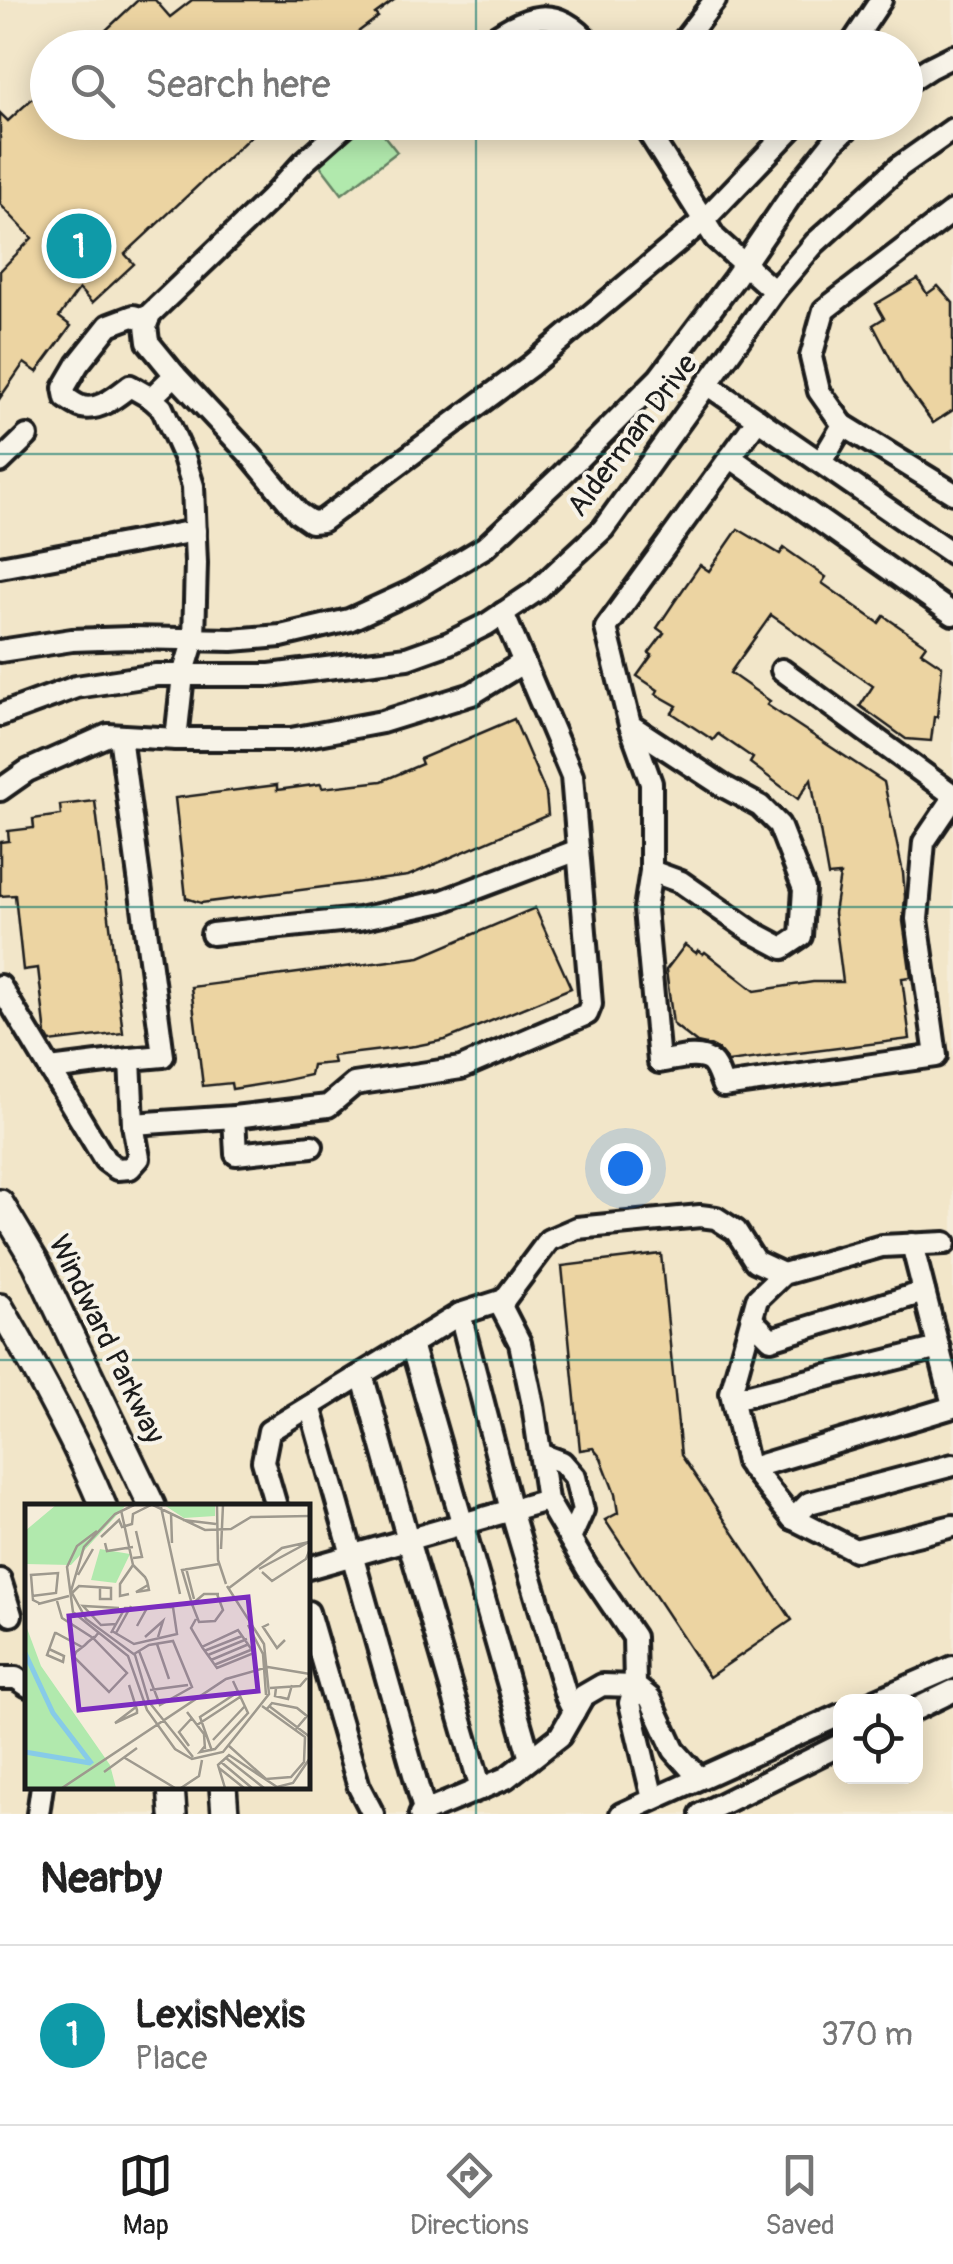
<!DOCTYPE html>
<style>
:root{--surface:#fff;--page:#f2f2f2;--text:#222;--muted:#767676;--line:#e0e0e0;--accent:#1c1c1c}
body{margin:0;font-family:Pangolin,sans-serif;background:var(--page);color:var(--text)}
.controls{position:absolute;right:30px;bottom:30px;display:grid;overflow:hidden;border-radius:20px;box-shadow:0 5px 25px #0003}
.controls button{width:90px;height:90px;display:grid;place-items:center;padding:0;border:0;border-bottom:2px solid var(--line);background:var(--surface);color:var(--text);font:50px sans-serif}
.you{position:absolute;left:625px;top:1168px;width:35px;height:35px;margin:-25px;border:8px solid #fff;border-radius:50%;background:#1a73e8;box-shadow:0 0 0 15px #1a73e833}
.badge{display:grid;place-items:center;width:65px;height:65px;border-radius:50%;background:var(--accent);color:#fff;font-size:32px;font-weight:700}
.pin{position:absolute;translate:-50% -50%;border:5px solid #fff;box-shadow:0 2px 10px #0006}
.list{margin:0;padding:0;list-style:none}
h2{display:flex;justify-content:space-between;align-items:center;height:130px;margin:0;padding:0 40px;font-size:42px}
h2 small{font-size:32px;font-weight:400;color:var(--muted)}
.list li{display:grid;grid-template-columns:65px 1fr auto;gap:30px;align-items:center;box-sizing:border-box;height:180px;padding:0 40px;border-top:2px solid var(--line)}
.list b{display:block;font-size:38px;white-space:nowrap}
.list p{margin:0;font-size:32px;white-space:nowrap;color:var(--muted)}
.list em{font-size:32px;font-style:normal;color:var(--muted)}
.icon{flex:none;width:55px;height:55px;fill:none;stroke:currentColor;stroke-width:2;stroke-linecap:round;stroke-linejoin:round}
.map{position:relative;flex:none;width:953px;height:1814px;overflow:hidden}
.search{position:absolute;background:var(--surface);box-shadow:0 5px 25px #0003;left:30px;right:30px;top:30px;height:110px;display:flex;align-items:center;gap:25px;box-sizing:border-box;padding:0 35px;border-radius:55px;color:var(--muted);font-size:38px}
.sheet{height:310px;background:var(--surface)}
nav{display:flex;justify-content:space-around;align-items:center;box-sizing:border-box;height:140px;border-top:2px solid var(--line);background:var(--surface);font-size:28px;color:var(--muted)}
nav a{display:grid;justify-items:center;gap:5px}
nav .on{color:var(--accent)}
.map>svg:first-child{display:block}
.built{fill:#f2e6c9;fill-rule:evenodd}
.green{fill:#b1e9ad;stroke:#668264;stroke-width:2.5}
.building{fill:#ecd4a2;stroke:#1c1c1c;stroke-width:2.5}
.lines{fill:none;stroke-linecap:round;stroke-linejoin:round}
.minor-casing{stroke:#1c1c1c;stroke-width:28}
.major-casing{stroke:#1c1c1c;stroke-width:32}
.minor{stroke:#f7f3e8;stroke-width:20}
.major{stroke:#f7f3e8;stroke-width:25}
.grid{fill:none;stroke:#0f766e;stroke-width:2.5;stroke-opacity:0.55}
.labels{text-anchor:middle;stroke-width:8;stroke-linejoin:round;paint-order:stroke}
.street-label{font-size:30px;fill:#1c1c1c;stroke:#f7f3e8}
.inset-river{fill:none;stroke:#87cbe8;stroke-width:5}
.inset-road{fill:none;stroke:#9e998e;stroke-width:2.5}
.view{fill:#7b2cbf;fill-opacity:0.15;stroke:#7b2cbf;stroke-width:5}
.inset-edge{fill:none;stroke:#1c1c1c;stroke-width:5}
</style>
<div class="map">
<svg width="953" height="1814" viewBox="0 0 953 1814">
<rect width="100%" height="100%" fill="#f5edda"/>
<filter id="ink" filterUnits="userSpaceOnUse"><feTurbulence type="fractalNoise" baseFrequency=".01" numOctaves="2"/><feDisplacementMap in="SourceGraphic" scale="20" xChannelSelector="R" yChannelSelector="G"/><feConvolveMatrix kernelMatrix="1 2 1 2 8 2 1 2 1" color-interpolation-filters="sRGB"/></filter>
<g filter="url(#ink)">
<path class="built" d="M 0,0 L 953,0 L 953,1814 L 0,1814 ZM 48,48 L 906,48 L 906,122 L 48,122 ZM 28,1506 L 308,1506 L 308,1786 L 28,1786 ZM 840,1702 L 916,1702 L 916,1776 L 840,1776 Z"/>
<polygon class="green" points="365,123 374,123 397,152 342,194 316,160"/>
<g class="building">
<polygon points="138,0 155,0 170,17 192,0 394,0 375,14 378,17 346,41 352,48 87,48"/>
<polygon points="48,84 48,122 266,122 125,254 134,264 92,303 79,289 59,317 71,326 37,372 24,363 0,398 0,271 32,238 0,204 0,113 8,121"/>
<polygon points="918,279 927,294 938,286 953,303 953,410 933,423 903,382 873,325 884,318 876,304"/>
<polygon points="738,529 780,554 784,548 826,577 822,583 842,597 879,623 884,616 926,645 921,652 942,666 937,717 934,717 931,741 906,739 860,706 873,686 771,615 730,673 770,701 767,705 884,782 903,873 905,897 903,921 911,977 902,978 910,1039 728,1062 718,1050 710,1046 697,1043 673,1024 666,970 685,945 696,953 698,950 703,954 705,952 755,991 813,982 843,982 834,913 840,875 828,876 811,779 798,799 750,763 753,758 718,734 713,740 672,713 677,706 656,694 658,690 637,676 652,655 649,653 664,633 657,628 675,601 700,565 709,571"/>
<polygon points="514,719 546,793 548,815 408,876 201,903 186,898 175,798 277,785 277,790 321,784 322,788 382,781 422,764 420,759"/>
<polygon points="95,801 123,1033 50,1042 46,1035 38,968 23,970 15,895 0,896 0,842 9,841 8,831 34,828 33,819 61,815 60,805"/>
<polygon points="535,908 571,988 445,1040 415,1046 332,1056 334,1063 312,1065 310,1075 282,1081 232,1089 231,1083 203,1086 191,987 420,957"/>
<polygon points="661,1254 681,1455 792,1620 709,1677 605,1520 618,1513 615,1494 601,1458 593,1448 580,1450 562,1266"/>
</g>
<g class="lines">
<g class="minor-casing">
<g id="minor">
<path d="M 479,48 C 526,15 554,0 594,48"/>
<polyline points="678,48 715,0"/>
<polyline points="849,48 881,0"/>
<polyline points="906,83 929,68 953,56"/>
<polyline points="349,122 304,162 270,199 150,314 146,325 148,342 175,375 250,455 298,513 311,522 322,521 530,366 704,220 798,122"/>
<polyline points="642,122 715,238 774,291"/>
<path d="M 148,320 L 133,316 L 109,325 L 78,364 L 64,388 L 66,398 C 71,401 76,405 82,407 C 100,411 117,396 130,386 L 151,398 L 175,375"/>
<polyline points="708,385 953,554"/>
<polyline points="151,398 162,408 184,457 193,486 196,563 194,639 183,675 176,739"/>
<path d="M 758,419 L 606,628 L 630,725 L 651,783 L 651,871 L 645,909 L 659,1062 C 673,1060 699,1051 711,1062 C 717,1067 720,1079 723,1086 L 936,1056 L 917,919 L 924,842 L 953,799"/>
<polyline points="843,425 953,493"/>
<polyline points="730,457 953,614"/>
<polyline points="0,462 27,436"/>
<polyline points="821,462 843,425 819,391 811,357 824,310 953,211"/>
<polyline points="0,567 195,531"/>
<polyline points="0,651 72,640 130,638 232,640 281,636 349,620 412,591 485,547 562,475 659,378 734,279 797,187 833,142 854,122"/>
<polyline points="782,670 953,795"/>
<polyline points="0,715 76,687 156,675 270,675 407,658 449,643 487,624 536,591 603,529 774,291 815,243 899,167 953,129"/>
<polyline points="630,725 723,786 760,806 779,825 804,889 801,936 783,948 751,931 681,882 651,871"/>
<polyline points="120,736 163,1056 130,1059 133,1124"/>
<polyline points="0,790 27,771 108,735 176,739 291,739 382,722 472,694 524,662"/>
<polyline points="212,934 359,919 443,901 578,850"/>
<polyline points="0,986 105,1160 117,1169 130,1168 139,1158 133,1124 234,1117 328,1106 354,1084 461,1068 587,1014 591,1004 572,776 503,613"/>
<polyline points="50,1069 130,1059"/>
<polyline points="234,1117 236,1154 312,1146"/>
<polyline points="945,1243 882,1246 783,1274 757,1299 731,1393 747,1462 792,1518 855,1550 953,1526"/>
<polyline points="912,1244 953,1405"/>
<polyline points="460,1314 511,1510 566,1696 574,1712"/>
<polyline points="752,1320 771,1339 924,1292"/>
<polyline points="411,1344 530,1759"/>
<polyline points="362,1374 408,1540 481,1789"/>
<polyline points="733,1399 939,1348"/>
<polyline points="310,1406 425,1813"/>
<polyline points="541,1454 562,1462 575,1477 583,1510 570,1539"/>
<polyline points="751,1468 953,1407"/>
<polyline points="276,1506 263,1461 269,1431 460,1314 504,1300 549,1240 577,1228 700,1216 716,1218 736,1231 755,1261 783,1274"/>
<polyline points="793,1519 809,1503 953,1465"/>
<polyline points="308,1568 547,1500"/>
<polyline points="0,1580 11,1615"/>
<polyline points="308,1612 359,1787 373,1814"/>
<polyline points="0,1678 16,1678 28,1686"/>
<polyline points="872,1702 953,1667"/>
<polyline points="916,1709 953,1691"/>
<polyline points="653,1799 630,1703 635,1686 650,1698 674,1750 699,1778"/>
<polyline points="38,1814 42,1786"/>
<polyline points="420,1814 506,1778 560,1736 583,1696 602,1685 635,1686 634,1637 587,1568 547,1500 533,1405 520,1343 502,1308 504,1300"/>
<polyline points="621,1814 840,1715"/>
<polyline points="701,1814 840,1745"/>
</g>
</g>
<g class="major-casing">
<g id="major">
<polyline points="0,1203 36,1263 152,1506"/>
<path d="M 0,1307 C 38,1372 74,1437 103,1506"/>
<polyline points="171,1786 173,1814"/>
<polyline points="223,1786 225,1814"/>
</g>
</g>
<use href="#minor" class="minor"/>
<use href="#major" class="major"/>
</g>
</g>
<path class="grid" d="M 476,0 L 476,48M 476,122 L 476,1814M 0,454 L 953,454M 0,907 L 953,907M 0,1360 L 953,1360"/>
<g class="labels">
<g class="street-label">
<text transform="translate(632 435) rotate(-53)" y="10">Alderman Drive</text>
<text transform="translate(107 1339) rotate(64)" y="10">Windward Parkway</text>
</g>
</g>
<g transform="translate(25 1504)">
<rect width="285" height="285" fill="#f5edda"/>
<path d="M 31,1 L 101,1 L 46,61 L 0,60 L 0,27 ZM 139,1 L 190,1 L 190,12 L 159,14 ZM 75,45 L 105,50 L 91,79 L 66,76 ZM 0,119 L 16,162 L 85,261 L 91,284 L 0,284 Z" fill="#b1e9ad"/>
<path class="inset-river" d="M 0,149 L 28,209 L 67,260M 0,248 L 65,259"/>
<path class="inset-road" d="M 109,1 L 90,10 L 59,43 L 46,87 L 61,115 L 110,151 L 124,198 L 168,253M 128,1 L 180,26 L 206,25 L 226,13 L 285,12M 192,1 L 193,56 L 201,80M 136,3 L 155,90M 96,6 L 108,61M 146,9 L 147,39M 158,16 L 191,20M 72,27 L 52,42 L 42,63 L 48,108 L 103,152 L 122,206 L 150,245 L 167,255 L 198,248 L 244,190 L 239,140 L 202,82M 76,33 L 94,16 L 97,23 L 107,20 L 108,10 L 126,1M 80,39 L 82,47 L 108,43M 196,45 L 198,1M 108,54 L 117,53 L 111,27M 108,61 L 120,73 L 122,77 L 123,81 L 124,86 L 111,88 L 123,81M 161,64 L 169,95M 237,68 L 247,77 L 281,55 L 285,45M 53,71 L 68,45M 204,84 L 257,44 L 284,38 L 234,65M 46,90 L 54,82 L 86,84 L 86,95 L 75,95 L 75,84M 104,90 L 95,92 L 95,80 L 108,61M 194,90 L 179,90 L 167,100 L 157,66 L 194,60M 7,92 L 31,89 L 33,69 L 6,71 L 8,96 L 14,99M 32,97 L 37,114 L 68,134 L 102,169 L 84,188 L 49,153 L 51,148 L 60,141 L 63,138 L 68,134 L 69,133 L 70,133 L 74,128M 13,100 L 44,92M 167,100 L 174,118 L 190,117 L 198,106 L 192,90M 171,115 L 166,124 L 177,143 L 213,126 L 229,149 L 192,164 L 177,143M 91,120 L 76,121 L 58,102 L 94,104M 244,120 L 238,123 L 252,144 L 260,136M 223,121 L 238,150 L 241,191M 87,127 L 109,140 L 152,130 L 148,103 L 122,104M 86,129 L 100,104 L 122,104 L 112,122M 91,129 L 106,102M 120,133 L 138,117 L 133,133M 132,140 L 144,175M 24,145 L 39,152 L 38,158 L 22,151 L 30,129 L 31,129 L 57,143M 179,147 L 217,132M 109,150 L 124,141 L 148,137 L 167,183 L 135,201 L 114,147M 183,151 L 222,135M 186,156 L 224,140M 189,161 L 228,145M 104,181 L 112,206 L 112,209 L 90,219 L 111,203M 245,184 L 275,182 L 282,174M 251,184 L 250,192 L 263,195 L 267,181M 125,186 L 163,181M 244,202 L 285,233M 241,206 L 247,199 L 272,204 L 282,212 L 271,225M 162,208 L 179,230 L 180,245M 172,221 L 215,193M 188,236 L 220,202M 203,241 L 241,275 L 266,273 L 279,258 L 280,233 L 237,202M 164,242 L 154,228 L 167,214M 180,242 L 175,248 L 190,245 L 223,209 L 208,177M 187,247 L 175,213 L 213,188M 100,254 L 150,284M 201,254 L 239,284M 196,258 L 227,284M 194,264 L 219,284M 79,268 L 112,244M 37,284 L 201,175 L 243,163 L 285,170M 156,284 L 174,272 L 177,256M 200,284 L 193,261 L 204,251 L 252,283 L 268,279 L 285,254"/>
<path class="view" d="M 223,93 L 233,187 L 54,206 L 44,112 Z"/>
<rect width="285" height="285" class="inset-edge"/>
</g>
</svg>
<div class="controls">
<button><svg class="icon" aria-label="locate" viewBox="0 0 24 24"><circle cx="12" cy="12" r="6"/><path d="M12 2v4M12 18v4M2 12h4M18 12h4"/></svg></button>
</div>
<div class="you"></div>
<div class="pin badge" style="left:79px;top:246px;background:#0f9aa8">1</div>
<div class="search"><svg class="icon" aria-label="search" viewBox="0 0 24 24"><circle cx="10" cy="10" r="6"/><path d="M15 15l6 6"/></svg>Search here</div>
</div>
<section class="sheet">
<h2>Nearby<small></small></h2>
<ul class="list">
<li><span class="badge" style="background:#0f9aa8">1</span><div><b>LexisNexis</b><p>Place</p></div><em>370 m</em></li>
</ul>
</section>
<nav>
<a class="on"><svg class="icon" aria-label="map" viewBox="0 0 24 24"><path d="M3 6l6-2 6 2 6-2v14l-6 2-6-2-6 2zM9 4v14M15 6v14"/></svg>Map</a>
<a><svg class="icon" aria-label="directions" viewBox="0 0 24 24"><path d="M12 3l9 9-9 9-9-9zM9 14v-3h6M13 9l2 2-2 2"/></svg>Directions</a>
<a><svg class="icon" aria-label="saved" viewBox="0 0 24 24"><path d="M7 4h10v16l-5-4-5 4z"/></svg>Saved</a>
</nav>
